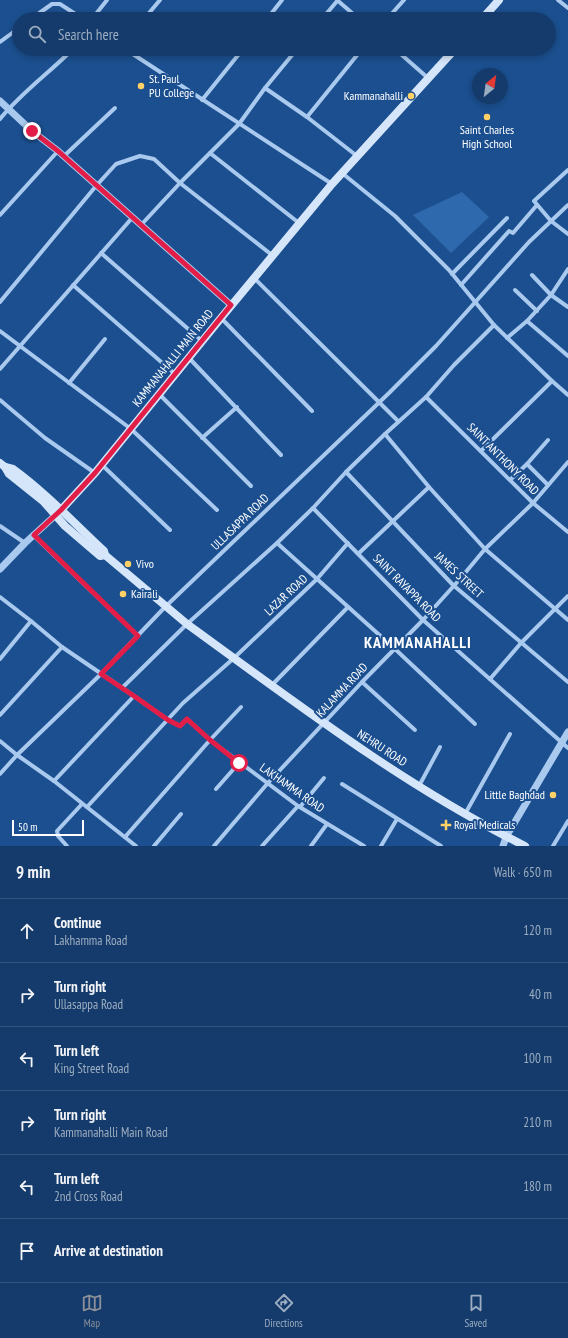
<!DOCTYPE html>
<meta charset="utf-8">
<style>
:root{--surface:#143b6b;--page:#214673;--text:#f1f3f6;--muted:#9dadc1;--line:#33557e;--accent:#8c9099}
body{margin:0;font-family:"PT Sans Narrow",sans-serif;background:var(--page);color:var(--text)}
.compass{position:absolute;left:472px;top:68px;width:36px;height:36px;border-radius:50%;background:var(--surface);box-shadow:0 2px 6px #0003;rotate:29deg}
.scale{position:absolute;left:12px;bottom:10px;width:72px;box-sizing:border-box;padding-left:4px;border:2px solid #fff;border-top:0;font-size:11px;line-height:14px;white-space:nowrap;color:#fff;-webkit-text-stroke:3px #1b4f8f;paint-order:stroke}
.stop{position:absolute;width:12px;height:12px;margin:-9px;border:3px solid #e11d48;border-radius:50%;background:#fff}
.stop.end{background:#e11d48;border-color:#fff;box-shadow:0 1px 4px #0008}
.list{margin:0;padding:0;list-style:none}
h2{display:flex;justify-content:space-between;align-items:center;height:52px;margin:0;padding:0 16px;font-size:17px}
h2 small{font-size:13px;font-weight:400;color:var(--muted)}
.list li{display:grid;grid-template-columns:26px 1fr auto;gap:12px;align-items:center;box-sizing:border-box;height:64px;padding:0 16px;border-top:1px solid var(--line)}
.list b{display:block;font-size:15px;white-space:nowrap}
.list p{margin:0;font-size:13px;white-space:nowrap;color:var(--muted)}
.list em{font-size:13px;font-style:normal;color:var(--muted)}
.icon{flex:none;width:22px;height:22px;fill:none;stroke:currentColor;stroke-width:2;stroke-linecap:round;stroke-linejoin:round}
.map{position:relative;flex:none;width:568px;height:846px;overflow:hidden}
.search{position:absolute;background:var(--surface);box-shadow:0 2px 6px #0003;left:12px;right:12px;top:12px;height:44px;display:flex;align-items:center;gap:10px;box-sizing:border-box;padding:0 14px;border-radius:22px;color:var(--muted);font-size:15px}
.sheet{height:436px;background:var(--surface)}
nav{display:flex;justify-content:space-around;align-items:center;box-sizing:border-box;height:56px;border-top:1px solid var(--line);background:var(--surface);font-size:11px;color:var(--muted)}
nav a{display:grid;justify-items:center;gap:2px}
nav .on{color:var(--accent)}
.map>svg:first-child{display:block}
.green{fill:#2e69ad}
.lines{fill:none;stroke-linecap:round;stroke-linejoin:round}
.minor{stroke:#a9c9ee;stroke-width:4}
.tertiary{stroke:#a9c9ee;stroke-width:7}
.secondary{stroke:#d6e6fa;stroke-width:8}
.route{stroke:#e11d48;stroke-width:5}
.poi-dot{fill:#ffd166;stroke:#1b4f8f;stroke-width:1.5}
.labels{text-anchor:middle;stroke-width:4;stroke-linejoin:round;paint-order:stroke}
.poi-label{font-size:12px;fill:#fff;stroke:#1b4f8f;text-anchor:start}
.street-label{font-size:12px;fill:#fff;stroke:#1b4f8f}
.district-label{font-size:16px;font-weight:bold;letter-spacing:1px;fill:#fff;stroke:#1b4f8f}
</style>
<div class="map">
<svg width="568" height="846" viewBox="0 0 568 846">
<rect width="100%" height="100%" fill="#1b4f8f"/>
<polygon class="green" points="462,192 489,217 451,253 413,215"/>
<g class="lines">
<g class="minor">
<polyline points="337,0 359,19"/>
<polyline points="558,0 568,8"/>
<polyline points="31,19 52,4 60,4 83,19"/>
<polyline points="92,19 107,0"/>
<polyline points="144,19 160,0"/>
<polyline points="267,19 282,0"/>
<polyline points="322,19 338,0"/>
<polyline points="387,19 404,0"/>
<polyline points="0,42 19,28"/>
<polyline points="125,49 332,184"/>
<polyline points="395,49 428,78"/>
<polyline points="265,88 297,49"/>
<polyline points="202,100 243,49"/>
<path d="M 0,119 C 21,93 49,73 73,49"/>
<polyline points="210,153 299,223"/>
<polyline points="64,156 115,108"/>
<polyline points="357,156 307,117 362,49"/>
<polyline points="568,170 534,201 551,221 568,234"/>
<polyline points="342,173 395,216 449,270 494,325 552,381 568,395"/>
<polyline points="0,215 58,151"/>
<polyline points="141,225 180,183 239,124 265,88 307,117"/>
<polyline points="101,253 202,341"/>
<polyline points="452,274 507,218"/>
<polyline points="532,275 551,295 568,307"/>
<polyline points="254,278 398,421"/>
<polyline points="73,285 175,374"/>
<polyline points="461,285 509,231 513,233 537,205"/>
<polyline points="515,290 537,311"/>
<polyline points="0,302 96,186 116,164 140,156 154,159 180,183 272,255"/>
<polyline points="221,318 312,411"/>
<polyline points="527,321 568,356"/>
<polyline points="0,331 131,429 217,510"/>
<polyline points="507,338 527,321 551,295 568,269"/>
<polyline points="189,358 281,455"/>
<polyline points="0,369 132,218"/>
<polyline points="69,383 105,339"/>
<polyline points="159,394 251,486"/>
<polyline points="426,397 533,503 568,532"/>
<polyline points="0,400 45,438 95,473"/>
<polyline points="385,434 429,487 485,549 568,620"/>
<polyline points="202,438 237,407"/>
<polyline points="481,451 552,381"/>
<polyline points="527,464 548,485"/>
<polyline points="102,465 170,530"/>
<polyline points="346,472 453,585 568,682"/>
<polyline points="510,480 527,464 548,440"/>
<polyline points="313,508 423,620 568,748"/>
<polyline points="0,526 25,543"/>
<polyline points="33,535 138,636"/>
<polyline points="277,543 395,649 475,724"/>
<polyline points="358,554 429,487"/>
<polyline points="0,597 31,621 62,647 134,696 168,720 180,726 187,719 210,740 298,806 364,846"/>
<polyline points="0,659 31,621"/>
<polyline points="490,679 521,643 568,596"/>
<polyline points="362,682 415,730"/>
<polyline points="272,685 348,607"/>
<polyline points="122,688 187,624 277,543 313,508 346,472 385,434 426,397 454,365 494,325"/>
<polyline points="0,715 62,647"/>
<polyline points="0,741 17,755 54,781 136,846"/>
<polyline points="0,774 17,755 101,674 165,607 389,393 436,346 529,242 568,205"/>
<polyline points="54,781 134,696"/>
<polyline points="342,784 441,846"/>
<polyline points="419,786 440,747"/>
<polyline points="216,789 239,763"/>
<polyline points="87,807 183,703 234,658 317,579 348,543"/>
<polyline points="300,807 324,778"/>
<polyline points="465,814 510,734"/>
<polyline points="125,837 210,740 241,707"/>
<polyline points="67,846 58,836 57,831 82,804"/>
<polyline points="154,846 181,814"/>
<polyline points="214,846 267,784 362,682 423,620 460,579 485,549 533,503 568,462"/>
<polyline points="262,846 298,806"/>
<polyline points="311,846 327,824"/>
<polyline points="381,846 397,819"/>
<polyline points="553,846 568,821"/>
</g>
<g class="tertiary">
<polyline points="0,101 32,131 58,151 231,305"/>
<polyline points="0,569 25,543 59,512"/>
<polyline points="503,846 506,837 568,732"/>
</g>
<g class="secondary">
<polyline points="482,19 499,0"/>
<path d="M 0,463 L 5,467 L 13,469 C 46,493 74,523 104,551 L 105,555 L 187,624 C 296,703 404,786 525,846"/>
<polyline points="5,467 9,474 44,502 65,526 100,556 105,555"/>
<polyline points="61,510 95,473 221,318 332,184 455,49"/>
</g>
</g>
<g class="lines">
<polyline class="route" points="32,131 58,151 231,305 95,473 61,510 34,535 138,636 101,674 134,696 168,720 180,726 187,719 210,740 239,763"/>
</g>
<g class="poi-dot">
<circle cx="141" cy="86" r="4"/>
<circle cx="411" cy="96" r="4"/>
<circle cx="487" cy="117" r="4"/>
<circle cx="128" cy="564" r="4"/>
<circle cx="123" cy="594" r="4"/>
<circle cx="553" cy="795" r="4"/>
<path d="M444 819h4v4h4v4h-4v4h-4v-4h-4v-4h4z"/>
</g>
<g class="labels">
<g class="poi-label">
<text x="149" y="83">St. Paul<tspan x="149" dy="14">PU College</tspan></text>
<text x="403" y="100" text-anchor="end">Kammanahalli</text>
<text x="487" y="134" text-anchor="middle">Saint Charles<tspan x="487" dy="14">High School</tspan></text>
<text x="136" y="568">Vivo</text>
<text x="131" y="598">Kairali</text>
<text x="545" y="799" text-anchor="end">Little Baghdad</text>
<text x="454" y="829">Royal Medicals</text>
</g>
<g class="street-label">
<text transform="translate(173 358) rotate(-51)" y="4">KAMMANAHALLI MAIN ROAD</text>
<text transform="translate(503 459) rotate(45)" y="4">SAINT ANTHONY ROAD</text>
<text transform="translate(240 522) rotate(-44)" y="4">ULLASAPPA ROAD</text>
<text transform="translate(459 575) rotate(43)" y="4">JAMES STREET</text>
<text transform="translate(407 588) rotate(45)" y="4">SAINT RAYAPPA ROAD</text>
<text transform="translate(286 595) rotate(-43)" y="4">LAZAR ROAD</text>
<text transform="translate(342 690) rotate(-47)" y="4">KALAMMA ROAD</text>
<text transform="translate(382 748) rotate(33)" y="4">NEHRU ROAD</text>
<text transform="translate(292 788) rotate(35)" y="4">LAKHAMMA ROAD</text>
</g>
<g class="district-label">
<text x="418" y="648">KAMMANAHALLI</text>
</g>
</g>
</svg>
<svg class="compass" viewBox="-18 -18 36 36"><path d="M0-13l5 13h-10z" fill="#e53935"/><path d="M0 13l5-13h-10z" fill="#9dadc1"/></svg>
<div class="scale">50 m</div>
<div class="stop" style="left:239px;top:763px"></div>
<div class="stop end" style="left:32px;top:131px"></div>
<div class="search"><svg class="icon" aria-label="search" viewBox="0 0 24 24"><circle cx="10" cy="10" r="6"/><path d="M15 15l6 6"/></svg>Search here</div>
</div>
<section class="sheet">
<h2>9 min<small>Walk · 650 m</small></h2>
<ul class="list">
<li><svg class="icon" aria-label="ahead" viewBox="0 0 24 24"><path d="M12 20V5M6 11l6-6 6 6"/></svg><div><b>Continue</b><p>Lakhamma Road</p></div><em>120 m</em></li>
<li><svg class="icon" aria-label="right" viewBox="0 0 24 24"><path d="M7 20v-9h11M14 6l5 5-5 5"/></svg><div><b>Turn right</b><p>Ullasappa Road</p></div><em>40 m</em></li>
<li><svg class="icon" aria-label="left" viewBox="0 0 24 24"><path d="M17 20v-9H6M10 6l-5 5 5 5"/></svg><div><b>Turn left</b><p>King Street Road</p></div><em>100 m</em></li>
<li><svg class="icon" aria-label="right" viewBox="0 0 24 24"><path d="M7 20v-9h11M14 6l5 5-5 5"/></svg><div><b>Turn right</b><p>Kammanahalli Main Road</p></div><em>210 m</em></li>
<li><svg class="icon" aria-label="left" viewBox="0 0 24 24"><path d="M17 20v-9H6M10 6l-5 5 5 5"/></svg><div><b>Turn left</b><p>2nd Cross Road</p></div><em>180 m</em></li>
<li><svg class="icon" aria-label="arrive" viewBox="0 0 24 24"><path d="M6 21V4h12l-3 4 3 4H6"/></svg><div><b>Arrive at destination</b></div></li>
</ul>
</section>
<nav>
<a class="on"><svg class="icon" aria-label="map" viewBox="0 0 24 24"><path d="M3 6l6-2 6 2 6-2v14l-6 2-6-2-6 2zM9 4v14M15 6v14"/></svg>Map</a>
<a><svg class="icon" aria-label="directions" viewBox="0 0 24 24"><path d="M12 3l9 9-9 9-9-9zM9 14v-3h6M13 9l2 2-2 2"/></svg>Directions</a>
<a><svg class="icon" aria-label="saved" viewBox="0 0 24 24"><path d="M7 4h10v16l-5-4-5 4z"/></svg>Saved</a>
</nav>
